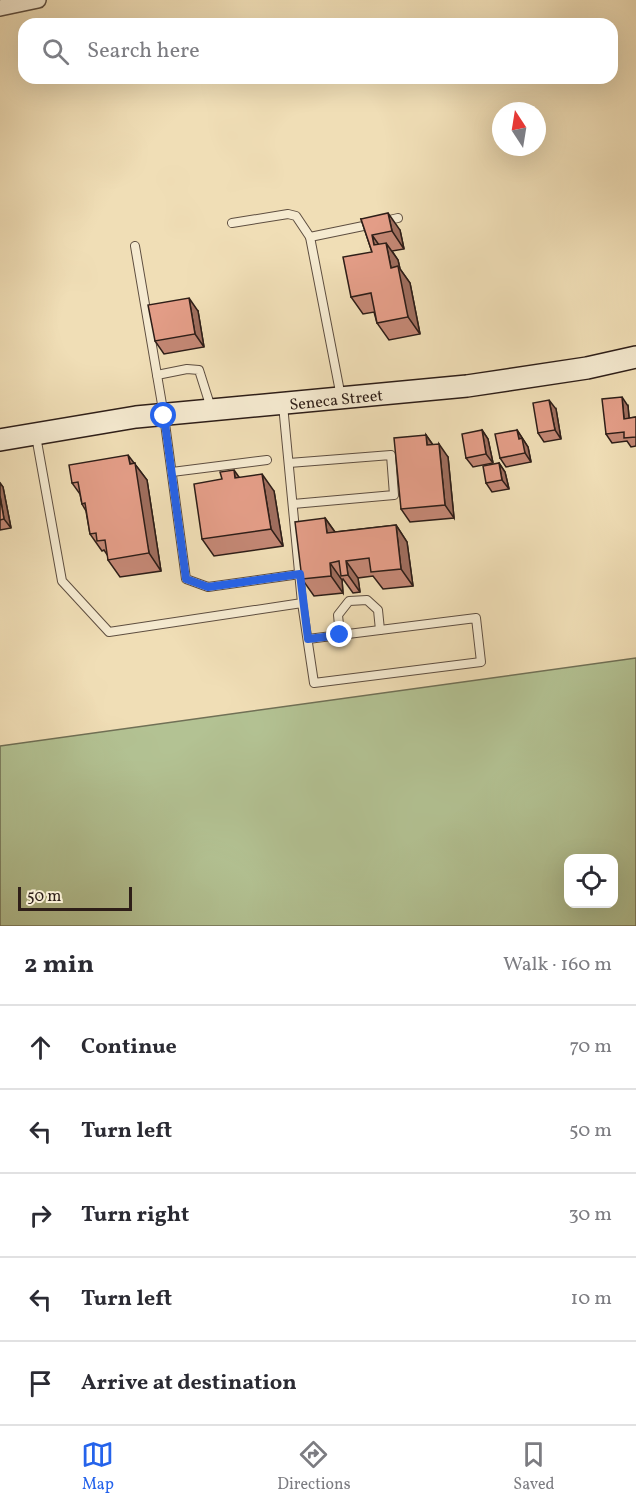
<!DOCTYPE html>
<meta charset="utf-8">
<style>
:root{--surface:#fff;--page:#f7f7f7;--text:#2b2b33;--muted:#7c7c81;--line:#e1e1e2;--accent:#2563eb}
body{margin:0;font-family:Vollkorn,serif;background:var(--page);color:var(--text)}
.controls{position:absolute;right:18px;bottom:18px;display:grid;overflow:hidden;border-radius:12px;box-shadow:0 6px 24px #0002}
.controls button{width:54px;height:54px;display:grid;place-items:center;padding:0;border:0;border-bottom:2px solid var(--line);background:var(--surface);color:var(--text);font:30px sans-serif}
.compass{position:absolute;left:492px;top:102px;width:54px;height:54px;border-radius:50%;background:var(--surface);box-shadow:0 6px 24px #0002;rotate:348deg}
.scale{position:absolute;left:18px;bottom:15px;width:114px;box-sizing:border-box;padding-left:6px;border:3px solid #2e1e18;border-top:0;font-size:16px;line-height:21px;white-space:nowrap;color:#2e1e18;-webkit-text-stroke:4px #f5ead0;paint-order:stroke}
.stop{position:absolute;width:18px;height:18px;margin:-14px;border:4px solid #2563eb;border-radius:50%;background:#fff}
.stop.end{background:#2563eb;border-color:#fff;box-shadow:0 2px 6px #0008}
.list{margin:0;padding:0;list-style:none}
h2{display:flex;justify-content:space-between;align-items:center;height:78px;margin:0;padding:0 24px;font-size:26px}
h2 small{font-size:20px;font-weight:400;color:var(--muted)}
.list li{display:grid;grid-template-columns:39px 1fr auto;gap:18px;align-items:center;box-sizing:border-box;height:84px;padding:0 24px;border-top:2px solid var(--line)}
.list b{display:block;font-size:22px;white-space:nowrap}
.list em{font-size:20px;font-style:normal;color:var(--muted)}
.icon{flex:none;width:33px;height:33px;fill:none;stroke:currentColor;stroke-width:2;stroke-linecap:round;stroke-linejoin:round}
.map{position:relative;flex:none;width:636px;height:926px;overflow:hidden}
.search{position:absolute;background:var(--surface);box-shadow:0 6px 24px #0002;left:18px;right:18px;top:18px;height:66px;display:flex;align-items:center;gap:15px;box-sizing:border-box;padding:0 21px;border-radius:18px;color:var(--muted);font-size:22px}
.sheet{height:498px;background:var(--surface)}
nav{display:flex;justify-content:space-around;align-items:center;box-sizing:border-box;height:84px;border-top:2px solid var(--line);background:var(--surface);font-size:16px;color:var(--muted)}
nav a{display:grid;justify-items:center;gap:3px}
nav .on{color:var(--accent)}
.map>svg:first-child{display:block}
.green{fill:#b3c293;stroke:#707056;stroke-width:1.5;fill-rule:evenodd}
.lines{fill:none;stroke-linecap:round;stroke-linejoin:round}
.lane-casing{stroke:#5e4e40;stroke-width:10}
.street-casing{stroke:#5e4e40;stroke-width:18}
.secondary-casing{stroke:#2e1e18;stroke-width:24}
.lane{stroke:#f5ead0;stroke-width:8}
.street{stroke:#f5ead0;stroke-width:15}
.secondary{stroke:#f5ead0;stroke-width:21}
.wall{fill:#c38774;stroke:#2e1e18;stroke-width:1.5}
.shaded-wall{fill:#9f6e5e;stroke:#2e1e18;stroke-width:1.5}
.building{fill:#e39d87;stroke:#2e1e18;stroke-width:1.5}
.route{stroke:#2563eb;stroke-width:8}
.labels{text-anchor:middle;stroke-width:5;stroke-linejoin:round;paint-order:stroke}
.street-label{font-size:16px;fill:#2e1e18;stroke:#f5ead0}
</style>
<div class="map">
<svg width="636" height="926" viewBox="0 0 636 926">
<rect width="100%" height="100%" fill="#f0deb6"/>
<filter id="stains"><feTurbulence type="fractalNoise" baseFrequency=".00333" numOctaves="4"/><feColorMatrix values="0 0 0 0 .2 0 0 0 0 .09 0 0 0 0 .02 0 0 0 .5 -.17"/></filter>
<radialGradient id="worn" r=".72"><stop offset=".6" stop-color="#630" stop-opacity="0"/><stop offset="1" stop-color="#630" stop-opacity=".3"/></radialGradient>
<path class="green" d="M 636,658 L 636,926 L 0,926 L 0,746 ZM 568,858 L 614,858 L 614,904 L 568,904 Z"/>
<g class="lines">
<g class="lane-casing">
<g id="lane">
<polyline points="385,221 398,218"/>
<polyline points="232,223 288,214 296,216 310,237"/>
<polyline points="135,246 164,416 186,579 208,587 300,574"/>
<polyline points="157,375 187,369 199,370 211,408"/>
<polyline points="341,397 310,237 373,224"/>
<polyline points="36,436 62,581 109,632 302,603 283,405"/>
<polyline points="289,463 391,455 394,495 293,504"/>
<polyline points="172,472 267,460"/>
<polyline points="302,603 314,683 481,662 476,618 308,639"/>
<polyline points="340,635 338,615 349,601 367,600 378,610 380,630"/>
</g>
</g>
<g class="street-casing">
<polyline id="street" points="0,8 38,0"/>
</g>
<g class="secondary-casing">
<polyline id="secondary" points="0,440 136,417 467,386 587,368 636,357"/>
</g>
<use href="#lane" class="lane"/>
<use href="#street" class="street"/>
<use href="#secondary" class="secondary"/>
</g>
<g class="wall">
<polygon points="361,219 400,230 404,249 392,251 398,260 400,269 410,283 420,334 389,340 377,323 374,312 363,314 351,297 372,252"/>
<polygon points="198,311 204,347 164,354 155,341"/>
<polygon points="628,406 629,418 636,417 636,446 631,447 627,441 612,443 606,434"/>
<polygon points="556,409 561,439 544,442 538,433"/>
<polygon points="482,430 488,439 493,463 473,467 466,458"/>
<polygon points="517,430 528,447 531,462 506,467 500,458"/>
<polygon points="426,435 433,445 448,457 454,518 410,522 401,509"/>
<polygon points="134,463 147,480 161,571 120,577 108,560 108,556 104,550 102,551 90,534 86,511 82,504 80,494 72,483"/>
<polygon points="499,463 505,472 509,489 492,492 486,483"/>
<polygon points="239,478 274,491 283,546 214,556 202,539"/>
<polygon points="0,483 3,487 11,528 0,530"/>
<polygon points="325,518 335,532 396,525 407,542 413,586 383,589 373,576 358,578 360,592 353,593 343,579 342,580 343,593 314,596 302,579"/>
</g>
<g class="shaded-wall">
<polygon points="388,213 400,230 404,249 392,231"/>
<polygon points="372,235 384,252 374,245"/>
<polygon points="386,243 398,260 400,269 410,283 420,334 408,317 391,268"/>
<polygon points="189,298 198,311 204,347 195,334"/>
<polygon points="622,397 628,406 630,428 624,419"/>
<polygon points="549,400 556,409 561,439 555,430"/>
<polygon points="482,430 488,439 493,463 486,454"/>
<polygon points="517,430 528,447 531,462 525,453 519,439"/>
<polygon points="426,435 435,448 427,445"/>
<polygon points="439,444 448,457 454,518 445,505"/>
<polygon points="128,455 147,480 161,571 149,553"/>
<polygon points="499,463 505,472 509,489 502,480"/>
<polygon points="234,470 246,487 235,478"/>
<polygon points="262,474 274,491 283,546 271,529"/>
<polygon points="0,483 3,487 11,528 4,519 0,496"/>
<polygon points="325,518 337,535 327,533"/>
<polygon points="396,525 407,542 413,586 401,569"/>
<polygon points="346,561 358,578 360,592 348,575"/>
<polygon points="330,563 342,580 343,593 331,576"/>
</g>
<g class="building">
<polygon points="388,213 392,231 372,235 374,245 386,243 391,268 398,266 408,317 377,323 371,293 351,297 343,257 372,252 361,219"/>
<polygon points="189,298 195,334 155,341 148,305"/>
<polygon points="622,397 624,419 636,417 636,437 624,438 624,432 606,434 602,399"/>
<polygon points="549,400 555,430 538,433 533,403"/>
<polygon points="482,430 486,454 466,458 462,434"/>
<polygon points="517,430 519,439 522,438 525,453 500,458 495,434"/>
<polygon points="426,435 427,445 439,444 445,505 401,509 394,438"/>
<polygon points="128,455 130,464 135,463 149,553 108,560 105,540 97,541 96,533 90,534 85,503 82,504 78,482 72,483 69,465"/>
<polygon points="499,463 502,480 486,483 483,466"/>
<polygon points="234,470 235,478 262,474 271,529 202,539 194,484 222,479 220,472"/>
<polygon points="0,496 4,519 0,520"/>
<polygon points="325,518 327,533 396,525 401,569 371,572 369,558 346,561 348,575 341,576 339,561 330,563 331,576 302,579 295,522"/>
</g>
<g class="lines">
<polyline class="route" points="164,416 186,579 208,587 300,574 308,639 340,635"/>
</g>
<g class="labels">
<g class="street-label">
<text transform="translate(336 399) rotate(-6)" y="6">Seneca Street</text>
</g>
</g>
<rect width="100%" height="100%" filter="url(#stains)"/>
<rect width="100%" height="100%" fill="url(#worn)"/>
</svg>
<div class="controls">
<button><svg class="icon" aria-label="locate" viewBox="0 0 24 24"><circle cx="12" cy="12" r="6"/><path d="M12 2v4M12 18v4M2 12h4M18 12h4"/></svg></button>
</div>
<svg class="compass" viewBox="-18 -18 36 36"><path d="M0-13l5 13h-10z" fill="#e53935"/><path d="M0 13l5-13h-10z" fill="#7c7c81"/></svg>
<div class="scale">50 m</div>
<div class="stop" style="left:164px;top:416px"></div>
<div class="stop end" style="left:340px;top:635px"></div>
<div class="search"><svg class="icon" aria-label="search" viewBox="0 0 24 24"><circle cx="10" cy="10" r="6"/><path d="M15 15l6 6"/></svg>Search here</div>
</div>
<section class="sheet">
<h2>2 min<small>Walk · 160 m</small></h2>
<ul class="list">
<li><svg class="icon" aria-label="ahead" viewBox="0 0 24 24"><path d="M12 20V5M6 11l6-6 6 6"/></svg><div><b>Continue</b></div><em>70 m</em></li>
<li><svg class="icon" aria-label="left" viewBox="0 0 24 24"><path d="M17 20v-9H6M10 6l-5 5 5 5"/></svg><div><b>Turn left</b></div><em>50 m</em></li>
<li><svg class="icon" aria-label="right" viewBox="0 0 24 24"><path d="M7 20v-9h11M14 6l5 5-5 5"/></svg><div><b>Turn right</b></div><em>30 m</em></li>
<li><svg class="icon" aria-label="left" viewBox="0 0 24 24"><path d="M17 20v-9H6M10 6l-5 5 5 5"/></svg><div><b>Turn left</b></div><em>10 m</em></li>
<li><svg class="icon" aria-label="arrive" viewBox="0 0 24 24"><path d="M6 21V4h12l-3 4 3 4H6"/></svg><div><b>Arrive at destination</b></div></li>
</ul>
</section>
<nav>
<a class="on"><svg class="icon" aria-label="map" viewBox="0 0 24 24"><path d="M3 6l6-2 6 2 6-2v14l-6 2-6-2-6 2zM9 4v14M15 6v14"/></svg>Map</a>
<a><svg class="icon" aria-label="directions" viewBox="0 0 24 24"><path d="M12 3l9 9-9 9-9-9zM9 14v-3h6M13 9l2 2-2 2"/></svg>Directions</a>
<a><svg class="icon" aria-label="saved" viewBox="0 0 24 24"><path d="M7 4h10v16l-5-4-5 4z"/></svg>Saved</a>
</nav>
